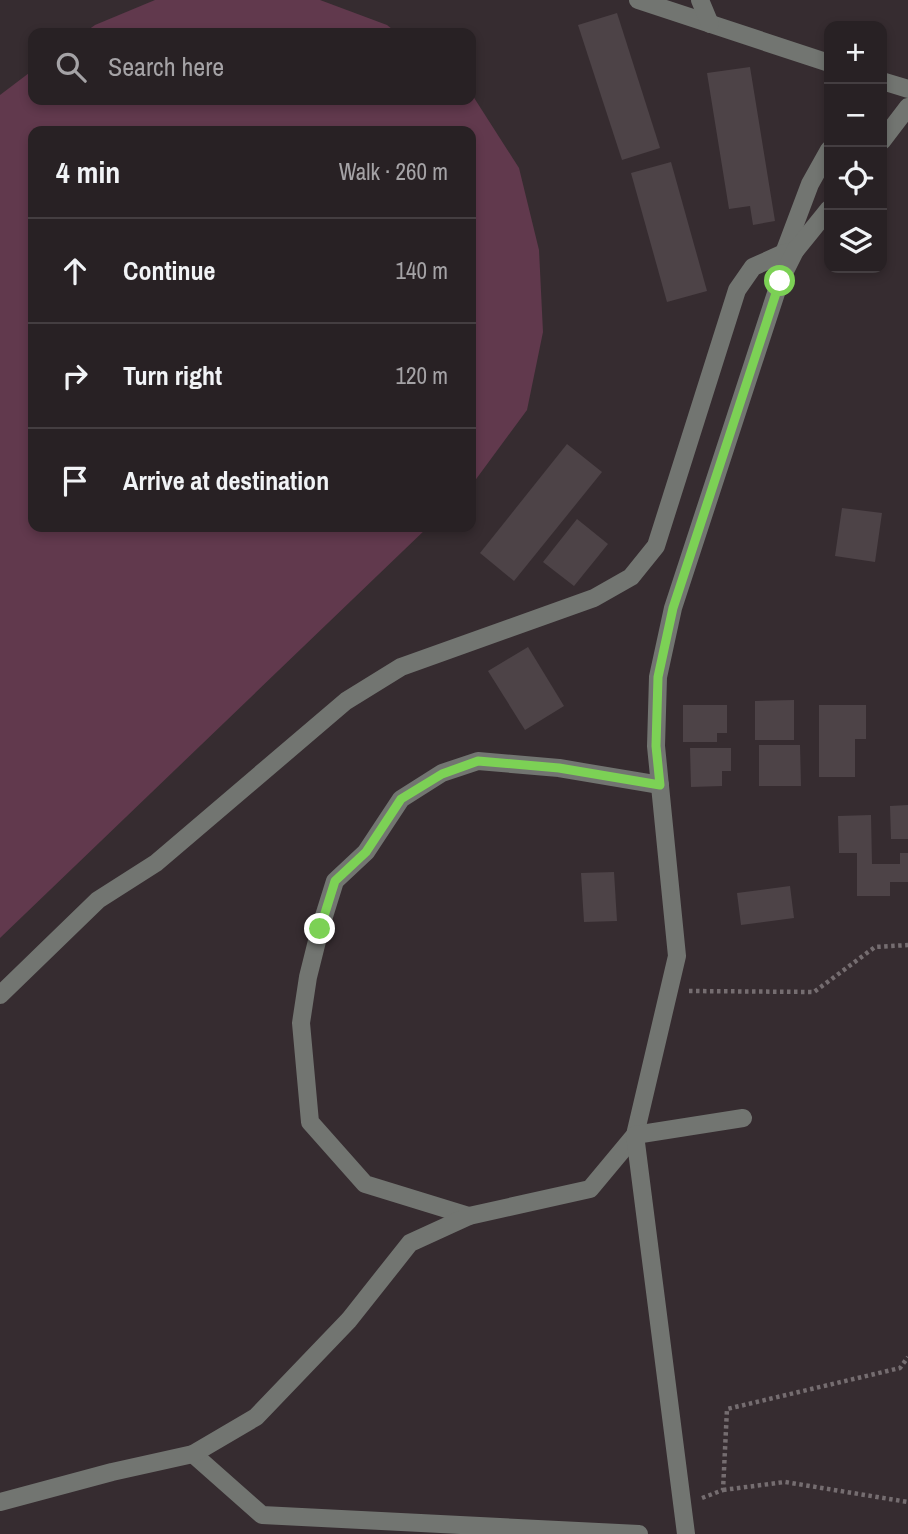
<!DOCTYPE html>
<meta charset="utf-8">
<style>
:root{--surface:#282124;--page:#342e31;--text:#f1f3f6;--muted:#a5a3a6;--line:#443e41}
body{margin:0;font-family:"Archivo Narrow",sans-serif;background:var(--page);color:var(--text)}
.controls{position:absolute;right:21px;top:21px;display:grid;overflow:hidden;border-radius:14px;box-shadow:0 4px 10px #0003}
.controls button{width:63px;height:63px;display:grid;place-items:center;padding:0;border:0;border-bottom:2px solid var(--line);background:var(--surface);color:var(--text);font:35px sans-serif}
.stop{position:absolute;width:21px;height:21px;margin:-16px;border:5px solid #7cd155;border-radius:50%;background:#fff}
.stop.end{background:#7cd155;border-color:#fff;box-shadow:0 2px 7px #0008}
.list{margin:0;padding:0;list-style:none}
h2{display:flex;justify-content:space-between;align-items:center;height:91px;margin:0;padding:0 28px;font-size:30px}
h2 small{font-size:23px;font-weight:400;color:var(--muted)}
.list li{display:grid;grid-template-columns:46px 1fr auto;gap:21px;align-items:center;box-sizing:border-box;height:105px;padding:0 28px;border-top:2px solid var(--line)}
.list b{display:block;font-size:26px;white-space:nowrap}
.list em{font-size:23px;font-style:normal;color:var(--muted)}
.icon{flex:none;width:38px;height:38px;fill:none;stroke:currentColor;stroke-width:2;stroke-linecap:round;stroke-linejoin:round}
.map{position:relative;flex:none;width:908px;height:1534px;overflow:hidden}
.search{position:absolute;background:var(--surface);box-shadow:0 4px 10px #0003;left:28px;top:28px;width:448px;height:77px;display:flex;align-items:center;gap:18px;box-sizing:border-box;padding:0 24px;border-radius:14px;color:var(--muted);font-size:26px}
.panel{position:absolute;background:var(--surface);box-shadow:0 4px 10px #0003;left:28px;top:126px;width:448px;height:406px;border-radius:14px}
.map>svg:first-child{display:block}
.green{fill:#61394d}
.building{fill:#4d4347}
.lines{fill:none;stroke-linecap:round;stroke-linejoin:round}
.path{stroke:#756d70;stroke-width:4.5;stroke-dasharray:3.5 3.5;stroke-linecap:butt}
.minor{stroke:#727571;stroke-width:18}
.route{stroke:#7cd155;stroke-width:9}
</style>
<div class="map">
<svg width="908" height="1534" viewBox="0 0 908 1534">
<rect width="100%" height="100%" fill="#362c30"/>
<g class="green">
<polygon points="155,0 320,0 387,25 397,33 84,33 95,25"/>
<polygon points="33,70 33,100 471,100 471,93 519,168 539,250 543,332 527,410 471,486 471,131 33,131 33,527 428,527 0,938 0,95"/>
</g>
<g class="building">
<polygon points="617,13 660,148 622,160 578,25"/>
<polygon points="750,67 775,221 753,225 750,206 729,209 707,73"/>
<polygon points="671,162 707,291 667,302 631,173"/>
<polygon points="567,444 602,472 514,581 480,553"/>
<polygon points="842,508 882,513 875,562 835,556"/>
<polygon points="577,519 608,544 574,586 543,562"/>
<polygon points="528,647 564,706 525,730 488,671"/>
<polygon points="794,700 794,740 755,740 755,701"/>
<polygon points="683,705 727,705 727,733 717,733 717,742 683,742"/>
<polygon points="819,705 866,705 866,739 855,739 855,777 819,777"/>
<polygon points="759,745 800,745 801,786 759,786"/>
<polygon points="690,748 731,748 731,771 722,771 722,786 691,787"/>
<polygon points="908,805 908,839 891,839 890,806"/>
<polygon points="871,815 872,864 900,864 900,853 908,853 908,882 890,882 890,896 857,896 857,853 839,853 838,816"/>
<polygon points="614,872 617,921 584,922 581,873"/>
<polygon points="790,886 794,918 741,925 737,893"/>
</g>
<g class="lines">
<g class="path">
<polyline points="689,991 814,992 875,947 908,945"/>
<polyline points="723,1490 785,1482 908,1502"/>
<polyline points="702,1498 723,1490 727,1409 900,1368 908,1357"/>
</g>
<g class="minor">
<polyline points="638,0 829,63"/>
<polyline points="700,0 710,24"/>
<polyline points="882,81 908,89"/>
<polyline points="882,141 908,107"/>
<polyline points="783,260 784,253 810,184 829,150"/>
<polyline points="0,995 98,900 156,863 346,701 401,667 594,598 631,577 656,546 737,290 753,267 784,253 795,251"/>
<polyline points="469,1216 365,1184 310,1122 301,1023 308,977 320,929 335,881 366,852 401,799 442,773 478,761 559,768 660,785"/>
<polyline points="193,1454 262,1515 639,1534"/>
<polyline points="0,1502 112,1472 193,1454 256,1417 349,1320 410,1243 469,1216 590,1189 635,1135 677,956 656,746 658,677 673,608 780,281 795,251 829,209"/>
<polyline points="686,1534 635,1135 743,1118"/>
</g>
</g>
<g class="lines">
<polyline class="route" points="320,929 335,881 366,852 401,799 442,774 478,761 559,768 660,785 656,746 658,677 673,608 780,281"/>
</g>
</svg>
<div class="controls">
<button>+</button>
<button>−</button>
<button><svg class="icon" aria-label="locate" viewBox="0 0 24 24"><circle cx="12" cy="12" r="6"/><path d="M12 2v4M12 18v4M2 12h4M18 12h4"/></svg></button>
<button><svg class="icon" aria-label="layers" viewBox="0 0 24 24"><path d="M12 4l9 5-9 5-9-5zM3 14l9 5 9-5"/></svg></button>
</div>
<div class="stop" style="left:780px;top:281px"></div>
<div class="stop end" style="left:320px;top:929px"></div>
<div class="search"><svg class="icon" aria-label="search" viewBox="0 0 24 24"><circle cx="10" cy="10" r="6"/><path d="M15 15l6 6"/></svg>Search here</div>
<section class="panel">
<h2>4 min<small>Walk · 260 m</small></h2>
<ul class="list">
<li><svg class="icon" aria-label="ahead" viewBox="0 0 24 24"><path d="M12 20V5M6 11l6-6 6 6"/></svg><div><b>Continue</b></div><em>140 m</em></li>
<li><svg class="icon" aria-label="right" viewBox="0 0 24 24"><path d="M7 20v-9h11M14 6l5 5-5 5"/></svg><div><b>Turn right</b></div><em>120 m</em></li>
<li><svg class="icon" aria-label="arrive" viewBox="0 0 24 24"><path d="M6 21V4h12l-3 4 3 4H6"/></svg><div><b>Arrive at destination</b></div></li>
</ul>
</section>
</div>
